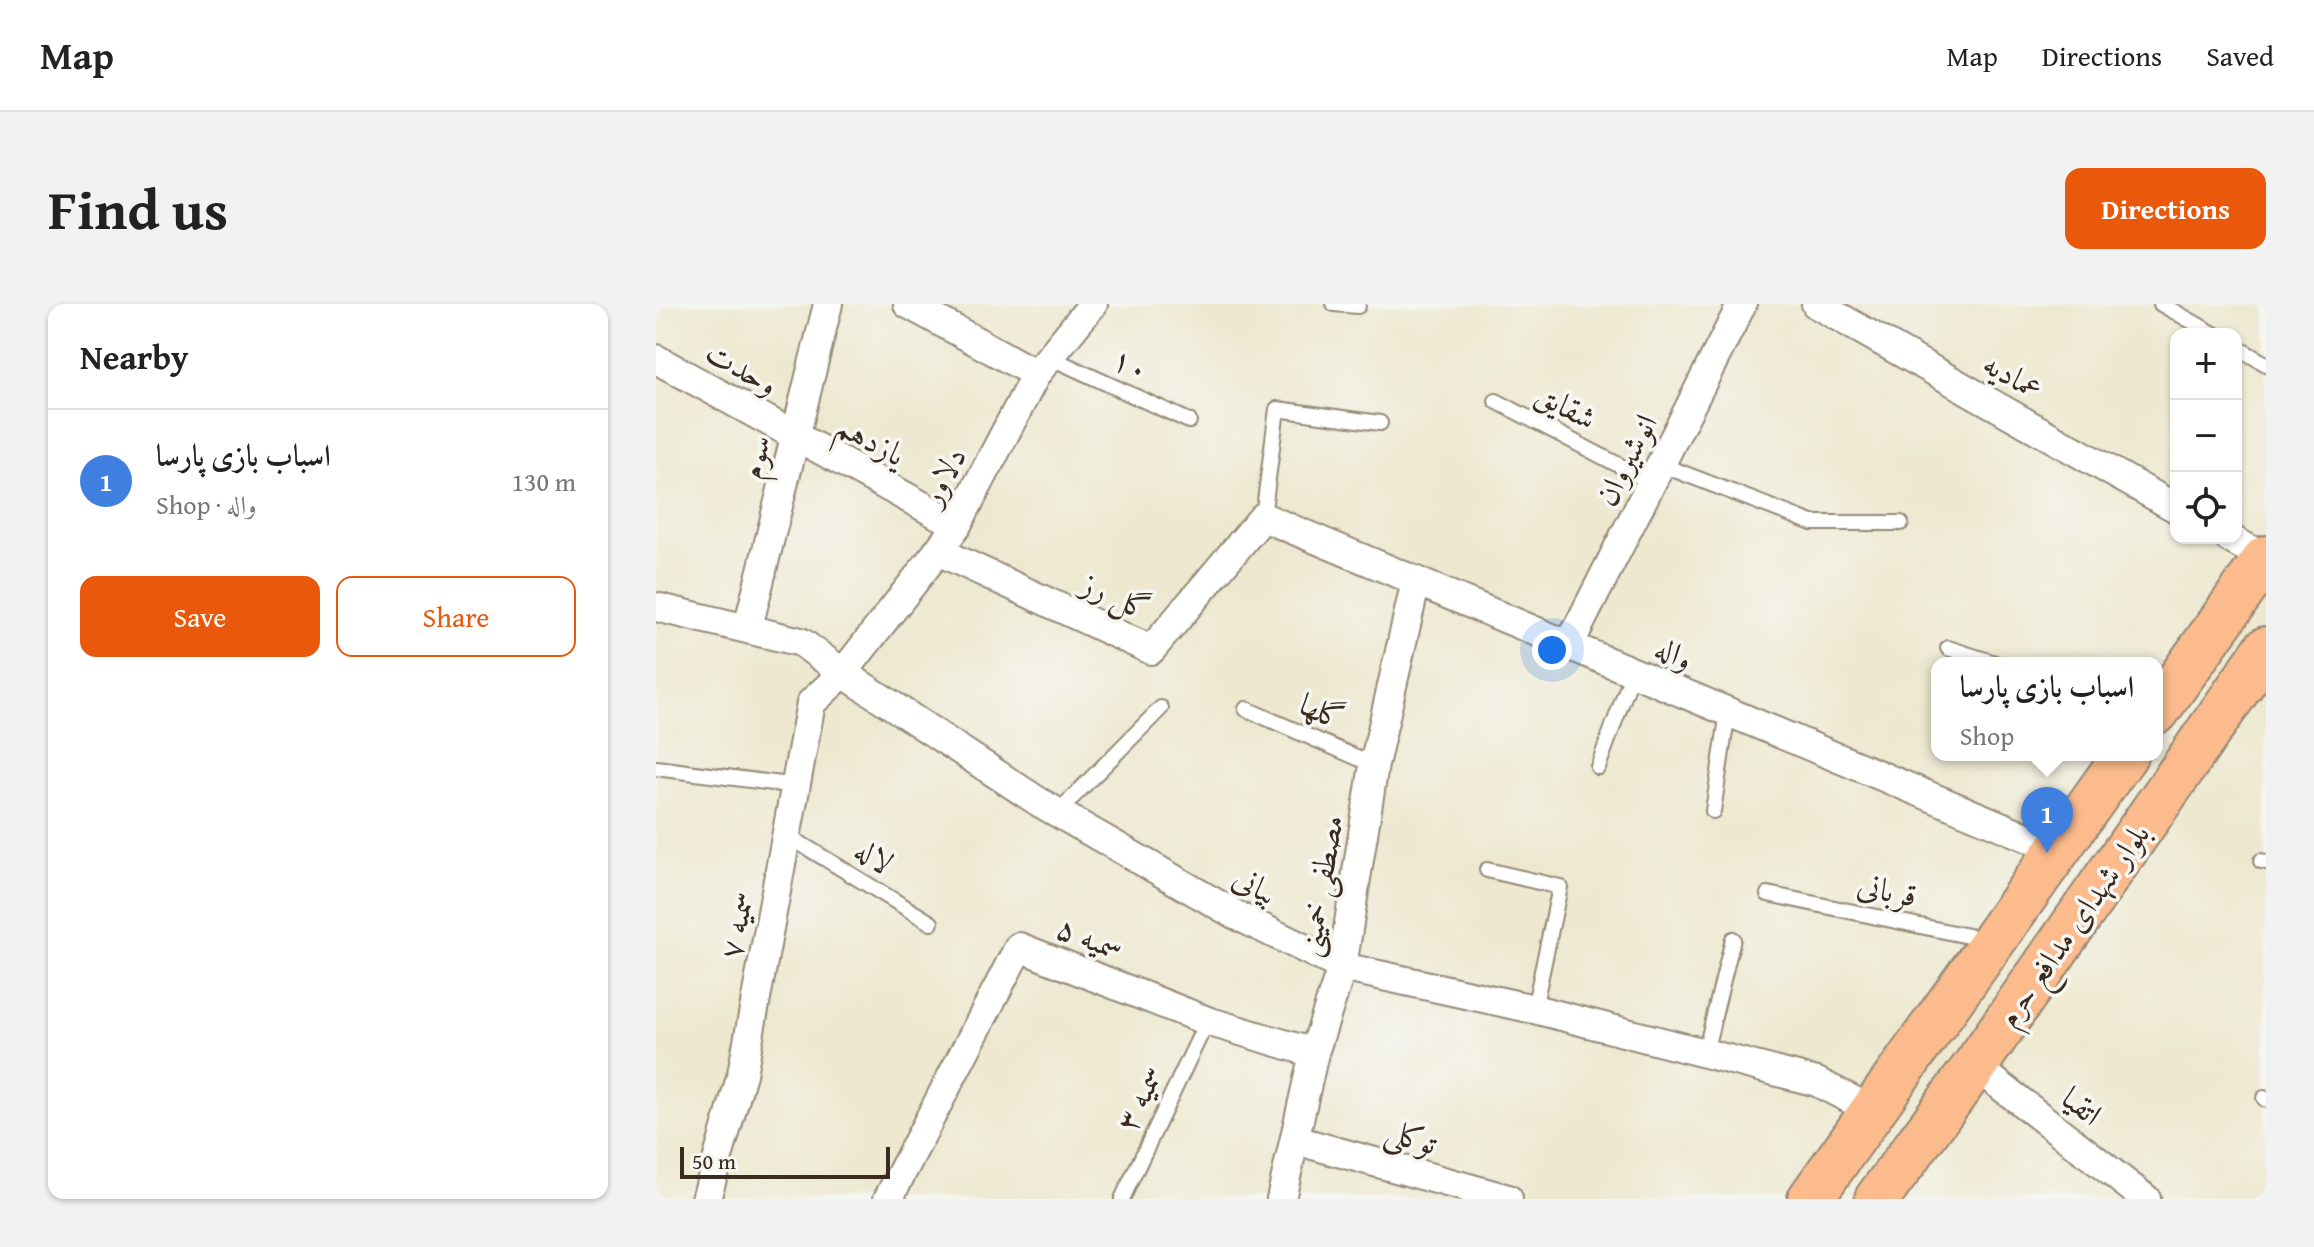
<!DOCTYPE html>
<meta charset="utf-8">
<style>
:root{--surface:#fff;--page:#f2f2f2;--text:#222;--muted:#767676;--line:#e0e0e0;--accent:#ea580c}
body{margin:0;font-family:"Gentium Book Plus",Amiri,serif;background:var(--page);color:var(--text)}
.controls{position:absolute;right:24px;top:24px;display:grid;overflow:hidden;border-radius:16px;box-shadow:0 2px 6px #0004}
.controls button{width:72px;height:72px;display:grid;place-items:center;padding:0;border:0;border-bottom:2px solid var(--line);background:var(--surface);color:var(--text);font:40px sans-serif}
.scale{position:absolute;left:24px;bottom:20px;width:210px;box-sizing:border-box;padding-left:8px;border:4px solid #3b2a1e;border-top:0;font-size:22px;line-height:28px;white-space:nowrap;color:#3b2a1e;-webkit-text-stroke:6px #f6f6f2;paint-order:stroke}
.you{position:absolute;left:896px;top:346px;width:28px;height:28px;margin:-20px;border:6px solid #fff;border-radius:50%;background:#1a73e8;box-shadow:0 0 0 12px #1a73e833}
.badge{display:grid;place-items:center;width:52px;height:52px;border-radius:50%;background:var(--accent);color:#fff;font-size:26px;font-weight:700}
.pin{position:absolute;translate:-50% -66px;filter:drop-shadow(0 2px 4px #0008)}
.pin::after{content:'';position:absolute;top:42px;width:28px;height:24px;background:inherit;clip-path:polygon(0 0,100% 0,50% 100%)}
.popup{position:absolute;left:1275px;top:353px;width:232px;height:104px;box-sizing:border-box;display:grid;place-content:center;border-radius:16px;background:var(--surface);filter:drop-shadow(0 2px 6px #0005);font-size:26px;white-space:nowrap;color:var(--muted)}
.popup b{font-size:30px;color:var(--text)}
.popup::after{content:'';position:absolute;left:50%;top:100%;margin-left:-16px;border:16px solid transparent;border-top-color:var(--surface)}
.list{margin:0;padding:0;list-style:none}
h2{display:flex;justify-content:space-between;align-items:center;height:104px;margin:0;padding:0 32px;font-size:34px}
h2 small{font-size:26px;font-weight:400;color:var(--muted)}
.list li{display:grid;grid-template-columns:52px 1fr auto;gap:24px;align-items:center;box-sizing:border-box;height:144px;padding:0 32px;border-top:2px solid var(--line)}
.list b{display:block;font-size:30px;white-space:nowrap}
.list p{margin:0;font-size:26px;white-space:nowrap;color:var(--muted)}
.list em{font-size:26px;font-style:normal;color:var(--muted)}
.actions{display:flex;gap:16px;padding:24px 32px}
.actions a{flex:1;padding:18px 0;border:2px solid var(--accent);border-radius:16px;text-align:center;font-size:28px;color:var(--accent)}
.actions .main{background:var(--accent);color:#fff}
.icon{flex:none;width:44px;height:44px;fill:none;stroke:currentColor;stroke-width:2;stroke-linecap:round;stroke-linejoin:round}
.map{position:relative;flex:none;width:1610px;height:895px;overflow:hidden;border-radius:16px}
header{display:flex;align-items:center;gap:48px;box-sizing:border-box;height:112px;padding:0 40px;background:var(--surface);border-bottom:2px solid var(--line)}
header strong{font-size:38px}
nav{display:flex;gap:44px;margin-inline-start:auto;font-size:28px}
.intro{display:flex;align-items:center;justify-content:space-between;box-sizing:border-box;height:192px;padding:0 48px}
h1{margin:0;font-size:56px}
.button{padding:20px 36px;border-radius:16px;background:var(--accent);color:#fff;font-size:28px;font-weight:700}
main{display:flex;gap:48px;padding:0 48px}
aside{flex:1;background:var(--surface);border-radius:16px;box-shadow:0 2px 6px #0004}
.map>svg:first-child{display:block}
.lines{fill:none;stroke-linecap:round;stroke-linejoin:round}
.lane-casing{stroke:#948976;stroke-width:18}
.street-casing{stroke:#948976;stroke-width:32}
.primary-casing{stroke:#948976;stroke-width:48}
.lane{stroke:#fff;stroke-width:14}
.street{stroke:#fff;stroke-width:28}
.primary{stroke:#fbbb8d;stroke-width:44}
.labels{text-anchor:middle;stroke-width:7;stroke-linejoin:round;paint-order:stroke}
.street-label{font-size:32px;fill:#3b2a1e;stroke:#f6f6f2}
</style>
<header>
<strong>Map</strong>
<nav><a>Map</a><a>Directions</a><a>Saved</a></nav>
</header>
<div class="intro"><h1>Find us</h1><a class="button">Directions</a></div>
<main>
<aside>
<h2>Nearby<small></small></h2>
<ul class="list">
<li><span class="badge" style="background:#3f7fe0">1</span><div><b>اسباب بازی پارسا</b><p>Shop · واله</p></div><em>130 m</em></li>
</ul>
<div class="actions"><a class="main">Save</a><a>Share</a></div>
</aside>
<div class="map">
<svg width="1610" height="895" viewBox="0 0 1610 895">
<rect width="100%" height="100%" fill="#f6f6f2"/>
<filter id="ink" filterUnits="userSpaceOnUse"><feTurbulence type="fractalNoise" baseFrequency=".0125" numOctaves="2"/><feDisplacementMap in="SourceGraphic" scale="16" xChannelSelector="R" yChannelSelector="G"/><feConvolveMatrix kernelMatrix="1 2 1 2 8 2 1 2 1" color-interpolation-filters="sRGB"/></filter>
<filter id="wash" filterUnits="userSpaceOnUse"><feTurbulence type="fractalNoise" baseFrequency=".006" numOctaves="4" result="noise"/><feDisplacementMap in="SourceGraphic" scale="32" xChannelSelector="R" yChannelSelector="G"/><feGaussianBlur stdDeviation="1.8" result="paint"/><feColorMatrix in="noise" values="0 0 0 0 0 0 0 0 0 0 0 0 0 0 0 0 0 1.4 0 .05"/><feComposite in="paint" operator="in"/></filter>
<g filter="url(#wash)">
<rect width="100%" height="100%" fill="#ede8cf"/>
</g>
<g filter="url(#ink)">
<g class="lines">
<g class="lane-casing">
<g id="lane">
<polyline points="678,0 702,2"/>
<polyline points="1505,0 1558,30"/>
<polyline points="1580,43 1610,60"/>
<polyline points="393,53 533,117"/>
<polyline points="840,97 997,179"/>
<polyline points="1006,161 1156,219 1245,219"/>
<polyline points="607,213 621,105 724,119"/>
<polyline points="1292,344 1339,359"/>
<polyline points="590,405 718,461"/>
<polyline points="942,463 977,368"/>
<polyline points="0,464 141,482"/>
<polyline points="1057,507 1072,408"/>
<polyline points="401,509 505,404"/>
<polyline points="132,532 275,619"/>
<polyline points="1605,557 1610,558"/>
<polyline points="831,566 904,583 878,705"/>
<polyline points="1112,590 1331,636"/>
<polyline points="1049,749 1077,635"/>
<polyline points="1608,794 1610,796"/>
<polyline points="466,895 551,717"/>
</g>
</g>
<g class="street-casing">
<g id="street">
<polyline points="252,0 380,70"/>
<polyline points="1160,0 1520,204"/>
<polyline points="0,55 301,221"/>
<polyline points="1573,234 1609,254"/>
<polyline points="282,247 495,346 607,213 1402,546"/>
<polyline points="0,303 145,338 187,369 383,498 580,611 686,663 878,705 1161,778 1216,806"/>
<polyline points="92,323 172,0"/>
<polyline points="913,341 1086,0"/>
<polyline points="1319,762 1490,895"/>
<polyline points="639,836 852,895"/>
<polyline points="50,895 86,770 155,399 187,369 282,247 301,221 380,70 437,0"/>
<polyline points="232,895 363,643 551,717 658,749"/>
<polyline points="625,895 658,749 686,663 718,461 760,277"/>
</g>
</g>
<g class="primary-casing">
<g id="primary">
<polyline points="1501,407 1610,254"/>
<polyline points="1154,895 1469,451"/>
<polyline points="1221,895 1319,762 1610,345"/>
</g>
</g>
<use href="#lane" class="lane"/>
<use href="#street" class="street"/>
<use href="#primary" class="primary"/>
</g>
</g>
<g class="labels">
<g class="street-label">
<text transform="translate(475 60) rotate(25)" y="11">۱۰</text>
<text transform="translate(86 64) rotate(29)" y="11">وحدت</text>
<text transform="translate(1357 72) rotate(30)" y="11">عمادیه</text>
<text transform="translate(910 102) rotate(28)" y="11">شقایق</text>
<text transform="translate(215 136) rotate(28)" y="11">یازدهم</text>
<text transform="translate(99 153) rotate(-76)" y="11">سوم</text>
<text transform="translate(970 156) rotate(-63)" y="11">انوشیروان</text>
<text transform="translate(287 172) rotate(-61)" y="11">دلاور</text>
<text transform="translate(460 292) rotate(25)" y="11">گل رز</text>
<text transform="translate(1018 349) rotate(23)" y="11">واله</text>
<text transform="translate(666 407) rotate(24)" y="11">گلها</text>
<text transform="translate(218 552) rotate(31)" y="11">لاله</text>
<text transform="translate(599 581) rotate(28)" y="11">بیانی</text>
<text transform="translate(664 582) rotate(-80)" y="11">مصطفی خمینی</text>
<text transform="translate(1231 586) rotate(12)" y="11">قربانی</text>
<text transform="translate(80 621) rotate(-79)" y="11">سمیه ۷</text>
<text transform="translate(1417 621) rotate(-55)" y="11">بلوار شهدای مدافع حرم</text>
<text transform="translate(434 634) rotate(21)" y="11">سمیه ۵</text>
<text transform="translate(483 794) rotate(-65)" y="11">سمیه ۳</text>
<text transform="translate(1426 802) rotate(38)" y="11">اتقیا</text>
<text transform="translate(755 833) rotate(16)" y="11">توکلی</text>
</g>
</g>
</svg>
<div class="controls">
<button>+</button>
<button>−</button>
<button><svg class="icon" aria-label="locate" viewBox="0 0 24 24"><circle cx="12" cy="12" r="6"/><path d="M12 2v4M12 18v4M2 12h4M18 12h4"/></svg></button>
</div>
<div class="scale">50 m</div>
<div class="you"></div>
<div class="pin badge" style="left:1391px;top:549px;background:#3f7fe0">1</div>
<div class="popup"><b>اسباب بازی پارسا</b>Shop</div>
</div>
</main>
